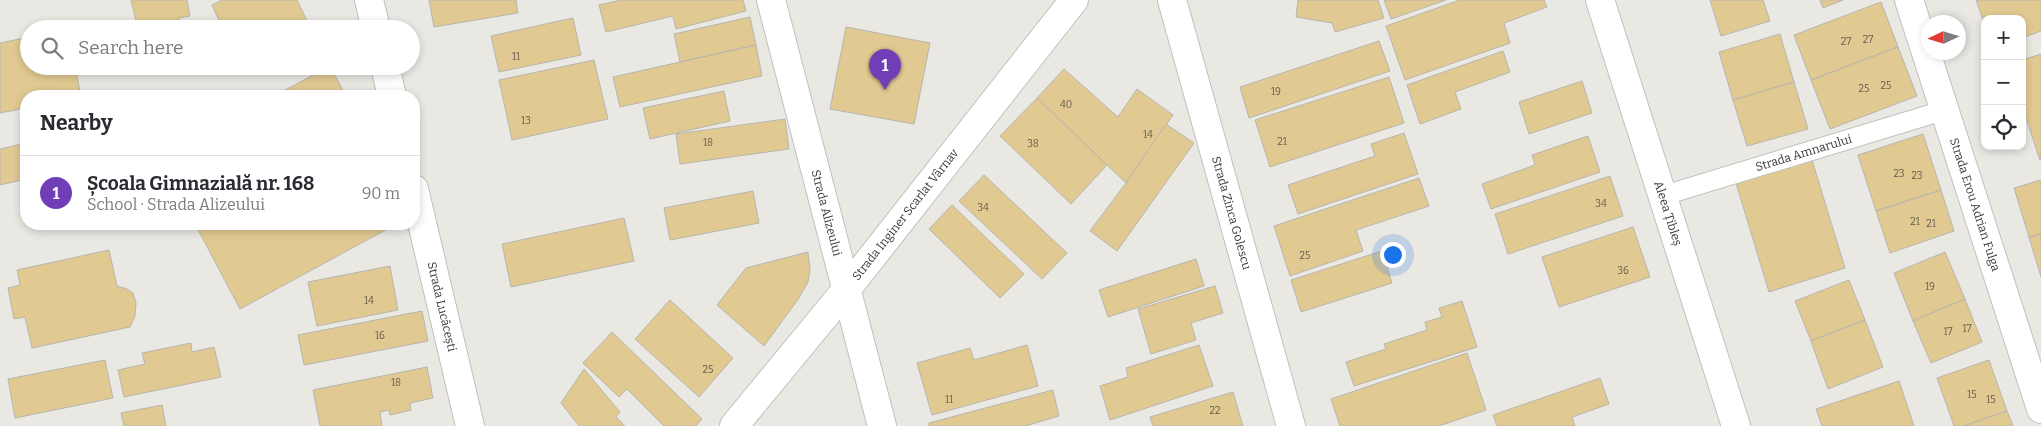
<!DOCTYPE html>
<meta charset="utf-8">
<style>
:root{--surface:#fff;--page:#f7f7f7;--text:#2b2b33;--muted:#7c7c81;--line:#e1e1e2;--accent:#703fb7}
body{margin:0;font-family:Bitter,serif;background:var(--page);color:var(--text)}
.controls{position:absolute;right:15px;top:15px;display:grid;overflow:hidden;border-radius:10px;box-shadow:0 2px 8px #0003}
.controls button{width:45px;height:45px;display:grid;place-items:center;padding:0;border:0;border-bottom:1px solid var(--line);background:var(--surface);color:var(--text);font:25px sans-serif}
.compass{position:absolute;left:1921px;top:15px;width:45px;height:45px;border-radius:50%;background:var(--surface);box-shadow:0 2px 8px #0003;rotate:266deg}
.you{position:absolute;left:1392px;top:254px;width:18px;height:18px;margin:-12px;border:4px solid #fff;border-radius:50%;background:#1a73e8;box-shadow:0 0 0 8px #1a73e833}
.badge{display:grid;place-items:center;width:32px;height:32px;border-radius:50%;background:var(--accent);color:#fff;font-size:16px;font-weight:700}
.pin{position:absolute;translate:-50% -41px;filter:drop-shadow(0 1px 2px #0008)}
.pin::after{content:'';position:absolute;top:26px;width:18px;height:15px;background:inherit;clip-path:polygon(0 0,100% 0,50% 100%)}
.list{margin:0;padding:0;list-style:none}
h2{display:flex;justify-content:space-between;align-items:center;height:65px;margin:0;padding:0 20px;font-size:21px}
h2 small{font-size:16px;font-weight:400;color:var(--muted)}
.list li{display:grid;grid-template-columns:32px 1fr auto;gap:15px;align-items:center;box-sizing:border-box;height:75px;padding:0 20px;border-top:1px solid var(--line)}
.list b{display:block;font-size:19px;white-space:nowrap}
.list p{margin:0;font-size:16px;white-space:nowrap;color:var(--muted)}
.list em{font-size:16px;font-style:normal;color:var(--muted)}
.icon{flex:none;width:28px;height:28px;fill:none;stroke:currentColor;stroke-width:2;stroke-linecap:round;stroke-linejoin:round}
.map{position:relative;flex:none;width:2041px;height:426px;overflow:hidden}
.search{position:absolute;background:var(--surface);box-shadow:0 2px 8px #0003;left:20px;top:20px;width:400px;height:55px;display:flex;align-items:center;gap:12px;box-sizing:border-box;padding:0 18px;border-radius:28px;color:var(--muted);font-size:19px}
.panel{position:absolute;background:var(--surface);box-shadow:0 2px 8px #0003;left:20px;top:90px;width:400px;height:140px;border-radius:20px}
.map>svg:first-child{display:block}
.building{fill:#e1ca92;stroke:#b7b5b0}
.lines{fill:none;stroke-linecap:round;stroke-linejoin:round}
.service-casing{stroke:#c2c0bc;stroke-width:21}
.minor-casing{stroke:#c2c0bc;stroke-width:30}
.service{stroke:#fff;stroke-width:19}
.minor{stroke:#fff;stroke-width:28}
.labels{text-anchor:middle;stroke-width:4.5;stroke-linejoin:round;paint-order:stroke}
.number-label{font-size:10px;fill:#645d4e}
.street-label{font-size:12px;fill:#3a3937;stroke:#f7f5f1}
</style>
<div class="map">
<svg width="2041" height="426" viewBox="0 0 2041 426">
<rect width="100%" height="100%" fill="#eae8e3"/>
<g class="building">
<polygon points="131,0 187,0 190,16 179,18 182,29 138,29"/>
<polygon points="222,0 297,0 311,29 223,29 212,5"/>
<polygon points="429,0 516,0 518,13 434,27"/>
<polygon points="621,0 743,0 746,11 676,29 673,16 606,32 599,5"/>
<polygon points="1298,0 1378,0 1384,18 1335,32 1332,23 1296,17"/>
<polygon points="1384,0 1446,0 1391,19"/>
<polygon points="1460,0 1544,0 1547,7 1504,23 1510,43 1405,80 1386,26"/>
<polygon points="1710,0 1763,0 1770,21 1721,36"/>
<polygon points="1820,0 1843,0 1823,8"/>
<polygon points="1976,0 2041,0 2041,31 2022,38 2022,19 1985,19 1985,25"/>
<polygon points="1881,2 1898,47 1811,80 1794,35"/>
<polygon points="750,17 756,45 680,62 674,34"/>
<polygon points="573,18 581,55 499,72 491,36"/>
<polygon points="846,27 930,43 914,124 830,109"/>
<polygon points="1780,34 1794,82 1733,100 1719,52"/>
<polygon points="29,37 29,66 75,66 81,96 26,96 26,108 0,113 0,43"/>
<polygon points="1379,41 1390,71 1249,118 1240,87"/>
<polygon points="756,45 762,76 620,107 613,77"/>
<polygon points="1898,47 1917,96 1830,129 1811,80"/>
<polygon points="1503,51 1510,72 1455,92 1461,109 1420,124 1407,85"/>
<polygon points="2041,54 2041,159 2040,160 2022,106 2022,60"/>
<polygon points="594,60 608,119 512,140 499,80"/>
<polygon points="330,66 346,96 274,96"/>
<polygon points="1064,69 1118,117 1137,89 1173,115 1126,183 1037,98"/>
<polygon points="1389,77 1404,123 1270,167 1255,120"/>
<polygon points="1582,81 1592,113 1529,134 1519,102"/>
<polygon points="1794,82 1808,129 1747,146 1733,100"/>
<polygon points="724,91 730,121 650,139 643,108"/>
<polygon points="1037,98 1107,165 1071,204 1000,136"/>
<polygon points="785,119 789,149 680,164 676,134"/>
<polygon points="1166,124 1194,143 1117,251 1090,231 1126,183"/>
<polygon points="1404,133 1418,174 1298,214 1288,185 1375,156 1371,144"/>
<polygon points="1923,134 1941,190 1876,211 1858,155"/>
<polygon points="1588,136 1600,172 1491,209 1482,184 1535,165 1532,155"/>
<polygon points="26,143 26,169 23,170 26,179 0,185 0,149"/>
<polygon points="1812,160 1845,268 1769,292 1736,183"/>
<polygon points="984,175 1067,253 1042,279 959,201"/>
<polygon points="1610,176 1623,216 1508,254 1495,214"/>
<polygon points="1419,178 1429,206 1356,230 1363,251 1290,276 1274,226"/>
<polygon points="2041,180 2041,234 2029,237 2014,188"/>
<polygon points="1941,190 1954,231 1890,253 1876,211"/>
<polygon points="753,191 759,223 670,240 664,208"/>
<polygon points="952,205 1024,274 1000,298 929,229"/>
<polygon points="624,218 634,261 511,287 502,244"/>
<polygon points="195,224 390,224 391,227 240,309"/>
<polygon points="1633,227 1650,277 1559,307 1542,257"/>
<polygon points="2041,234 2041,277 2029,237"/>
<polygon points="109,250 117,286 127,289 133,293 136,303 135,316 130,327 32,348 25,317 14,319 8,288 20,285 17,270"/>
<polygon points="1382,251 1392,283 1301,312 1291,280"/>
<polygon points="808,252 810,270 808,282 799,298 764,346 717,305 746,268"/>
<polygon points="1945,252 1965,299 1913,321 1894,273"/>
<polygon points="1196,259 1204,286 1108,317 1099,290"/>
<polygon points="390,266 398,310 317,326 308,282"/>
<polygon points="1849,280 1865,320 1811,341 1795,301"/>
<polygon points="1215,286 1223,313 1191,323 1196,340 1151,354 1138,309"/>
<polygon points="1965,299 1982,342 1931,363 1913,321"/>
<polygon points="670,300 733,358 699,397 635,339"/>
<polygon points="1462,301 1477,347 1354,386 1346,362 1386,349 1384,344 1427,330 1425,322 1442,317 1439,308"/>
<polygon points="422,311 428,341 304,365 298,335"/>
<polygon points="1865,320 1883,367 1828,389 1811,341"/>
<polygon points="612,332 702,419 696,426 664,426 627,389 619,397 583,363"/>
<polygon points="191,343 192,352 214,347 221,377 124,397 118,370 145,364 142,353"/>
<polygon points="1027,345 1038,386 932,415 917,363 970,348 974,360"/>
<polygon points="1199,345 1213,386 1110,420 1100,386 1128,377 1126,368"/>
<polygon points="1467,353 1486,410 1439,426 1340,426 1331,399"/>
<polygon points="105,360 113,398 15,418 8,379"/>
<polygon points="1989,360 2007,411 1964,426 1954,426 1937,378"/>
<polygon points="427,367 433,398 410,403 411,410 390,415 389,410 380,412 382,426 320,426 313,390"/>
<polygon points="584,369 620,412 616,417 625,426 579,426 561,403"/>
<polygon points="1600,378 1609,404 1572,417 1575,426 1497,426 1493,415"/>
<polygon points="1899,381 1914,426 1822,426 1816,409"/>
<polygon points="1053,390 1059,416 1025,426 929,426 929,423"/>
<polygon points="1233,392 1243,426 1153,426 1150,417"/>
<polygon points="162,405 166,426 124,426 121,413"/>
<polygon points="2007,411 2013,426 1964,426"/>
</g>
<g class="lines">
<g class="service-casing">
<g id="service">
<path id="s1" d="M 1662,196 L 1945,110"/>
</g>
</g>
<g class="minor-casing">
<g id="minor">
<polyline points="369,0 376,29"/>
<path id="s2" d="M 771,0 L 882,426"/>
<path id="s3" d="M 1172,0 L 1291,426"/>
<path id="s4" d="M 1600,0 L 1736,426"/>
<path id="s5" d="M 1909,0 L 2041,409"/>
<polyline points="385,66 392,96"/>
<path id="s6" d="M 414,189 L 470,426"/>
<path id="s7" d="M 734,426 L 846,290 L 1074,0"/>
</g>
</g>
<use href="#service" class="service"/>
<use href="#minor" class="minor"/>
</g>
<g class="labels">
<g class="number-label">
<text x="1868" y="43">27</text>
<text x="1846" y="45">27</text>
<text x="516" y="60">11</text>
<text x="1886" y="89">25</text>
<text x="1864" y="92">25</text>
<text x="1276" y="95">19</text>
<text x="1066" y="108">40</text>
<text x="526" y="124">13</text>
<text x="1148" y="138">14</text>
<text x="1282" y="145">21</text>
<text x="708" y="146">18</text>
<text x="1033" y="147">38</text>
<text x="1899" y="177">23</text>
<text x="1917" y="179">23</text>
<text x="1601" y="207">34</text>
<text x="983" y="211">34</text>
<text x="1915" y="225">21</text>
<text x="1931" y="227">21</text>
<text x="1305" y="259">25</text>
<text x="1623" y="274">36</text>
<text x="1930" y="290">19</text>
<text x="369" y="304">14</text>
<text x="1967" y="332">17</text>
<text x="1948" y="335">17</text>
<text x="380" y="339">16</text>
<text x="708" y="373">25</text>
<text x="396" y="386">18</text>
<text x="1972" y="398">15</text>
<text x="949" y="403">11</text>
<text x="1991" y="403">15</text>
<text x="1215" y="414">22</text>
</g>
<g class="street-label">
<text dy="4" stroke="none"><textPath href="#s1" startOffset="148">Strada Amnarului</textPath></text>
<text dy="4" stroke="none"><textPath href="#s5" startOffset="215">Strada Erou Adrian Fulga</textPath></text>
<text dy="4" stroke="none"><textPath href="#s2" startOffset="220">Strada Alizeului</textPath></text>
<text dy="4" stroke="none"><textPath href="#s3" startOffset="221">Strada Zinca Golescu</textPath></text>
<text dy="4" stroke="none"><textPath href="#s4" startOffset="224">Aleea Țibleș</textPath></text>
<text dy="4" stroke="none"><textPath href="#s7" startOffset="272">Strada Inginer Scarlat Vârnav</textPath></text>
<text dy="4" stroke="none"><textPath href="#s6" startOffset="121">Strada Lucăcești</textPath></text>
</g>
</g>
</svg>
<div class="controls">
<button>+</button>
<button>−</button>
<button><svg class="icon" aria-label="locate" viewBox="0 0 24 24"><circle cx="12" cy="12" r="6"/><path d="M12 2v4M12 18v4M2 12h4M18 12h4"/></svg></button>
</div>
<svg class="compass" viewBox="-18 -18 36 36"><path d="M0-13l5 13h-10z" fill="#e53935"/><path d="M0 13l5-13h-10z" fill="#7c7c81"/></svg>
<div class="you"></div>
<div class="pin badge" style="left:885px;top:90px">1</div>
<div class="search"><svg class="icon" aria-label="search" viewBox="0 0 24 24"><circle cx="10" cy="10" r="6"/><path d="M15 15l6 6"/></svg>Search here</div>
<section class="panel">
<h2>Nearby<small></small></h2>
<ul class="list">
<li><span class="badge">1</span><div><b>Școala Gimnazială nr. 168</b><p>School · Strada Alizeului</p></div><em>90 m</em></li>
</ul>
</section>
</div>
